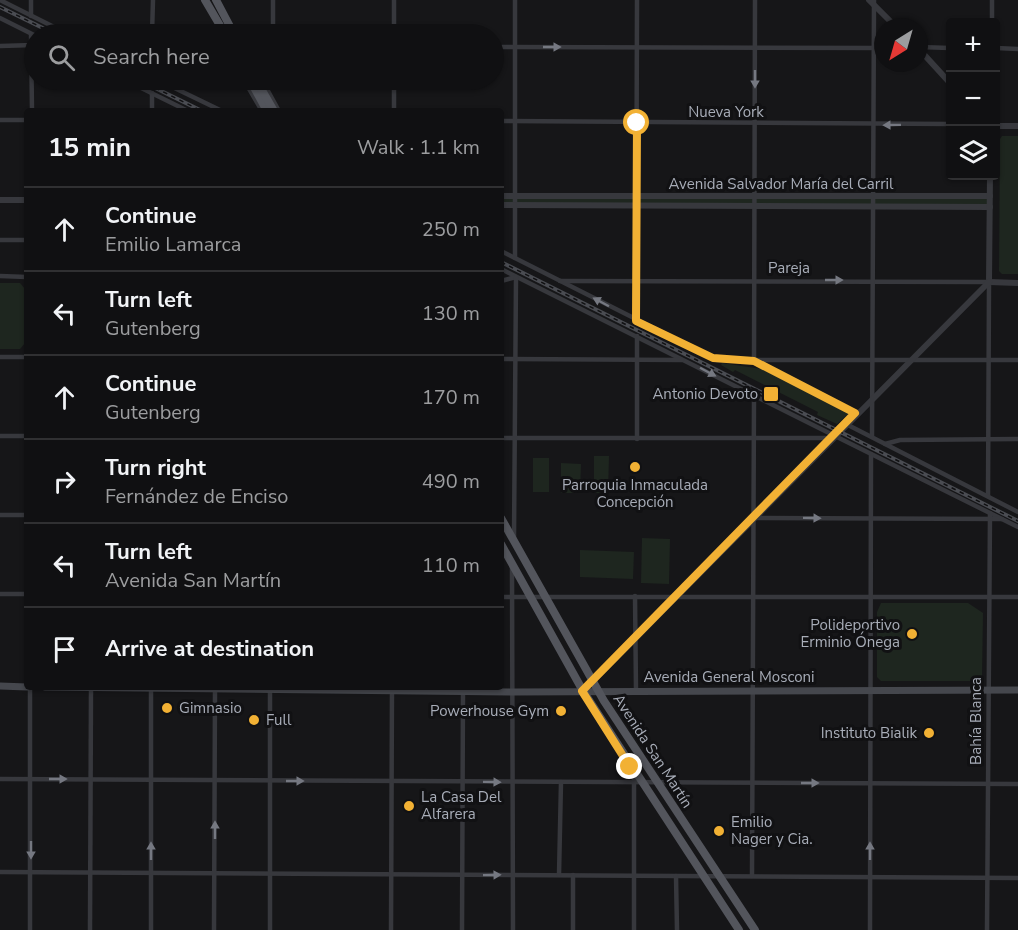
<!DOCTYPE html>
<meta charset="utf-8">
<style>
:root{--surface:#101012;--page:#19191b;--text:#f1f3f6;--muted:#9c9d9f;--line:#303032}
body{margin:0;font-family:"Nunito Sans",sans-serif;background:var(--page);color:var(--text)}
.controls{position:absolute;right:18px;top:18px;display:grid;overflow:hidden;border-radius:6px;box-shadow:0 2px 4px #0004}
.controls button{width:54px;height:54px;display:grid;place-items:center;padding:0;border:0;border-bottom:2px solid var(--line);background:var(--surface);color:var(--text);font:30px sans-serif}
.compass{position:absolute;left:874px;top:18px;width:54px;height:54px;border-radius:50%;background:var(--surface);box-shadow:0 2px 4px #0004;rotate:217deg}
.stop{position:absolute;width:18px;height:18px;margin:-14px;border:4px solid #f2b134;border-radius:50%;background:#fff}
.stop.end{background:#f2b134;border-color:#fff;box-shadow:0 2px 6px #0008}
.list{margin:0;padding:0;list-style:none}
h2{display:flex;justify-content:space-between;align-items:center;height:78px;margin:0;padding:0 24px;font-size:26px}
h2 small{font-size:20px;font-weight:400;color:var(--muted)}
.list li{display:grid;grid-template-columns:39px 1fr auto;gap:18px;align-items:center;box-sizing:border-box;height:84px;padding:0 24px;border-top:2px solid var(--line)}
.list b{display:block;font-size:22px;white-space:nowrap}
.list p{margin:0;font-size:20px;white-space:nowrap;color:var(--muted)}
.list em{font-size:20px;font-style:normal;color:var(--muted)}
.icon{flex:none;width:33px;height:33px;fill:none;stroke:currentColor;stroke-width:2;stroke-linecap:round;stroke-linejoin:round}
.map{position:relative;flex:none;width:1018px;height:930px;overflow:hidden}
.search{position:absolute;background:var(--surface);box-shadow:0 2px 4px #0004;left:24px;top:24px;width:480px;height:66px;display:flex;align-items:center;gap:15px;box-sizing:border-box;padding:0 21px;border-radius:33px;color:var(--muted);font-size:22px}
.panel{position:absolute;background:var(--surface);box-shadow:0 2px 4px #0004;left:24px;top:108px;width:480px;height:582px;border-radius:6px}
.map>svg:first-child{display:block}
.green{fill:#1e261f}
.lines{fill:none;stroke-linecap:round;stroke-linejoin:round}
.minor{stroke:#37383d;stroke-width:4.5}
.tertiary{stroke:#37383d;stroke-width:6}
.secondary{stroke:#45474d;stroke-width:7}
.primary{stroke:#53555c;stroke-width:8}
.rail-casing{stroke:#4a4c52;stroke-width:4}
.rail{stroke:#111113;stroke-width:1.5;stroke-dasharray:4.5;stroke-linecap:butt}
.oneway{fill:#757881}
.route{stroke:#f2b134;stroke-width:8}
.poi-dot{fill:#f2b134;stroke:#111113;stroke-width:2}
.labels{text-anchor:middle;stroke-width:6;stroke-linejoin:round;paint-order:stroke}
.street-label{font-size:15px;fill:#a8adb8;stroke:#111113}
.poi-label{font-size:15px;fill:#a8adb8;stroke:#111113;text-anchor:end}
</style>
<div class="map">
<svg width="1018" height="930" viewBox="0 0 1018 930">
<rect width="100%" height="100%" fill="#161618"/>
<g class="green">
<polygon points="1002,136 1018,136 1018,274 1002,274 999,271 1000,139"/>
<polygon points="501,196 990,196 990,207 501,205"/>
<polygon points="0,283 20,283 25,289 25,343 20,349 0,349"/>
<polygon points="722,363 762,369 849,413 837,424 817,415 818,412 735,370 733,372 721,365"/>
<polygon points="594,456 609,456 608,493 594,493"/>
<rect x="533" y="458" width="16" height="34"/>
<polygon points="561,463 581,464 580,493 561,493"/>
<polygon points="642,538 670,539 669,584 641,583"/>
<polygon points="580,550 634,552 633,579 580,577"/>
<polygon points="881,603 968,603 983,613 982,676 976,681 881,681 877,677 877,612"/>
</g>
<g class="lines">
<g class="minor">
<polyline points="0,0 68,34"/>
<polyline points="31,0 31,16"/>
<polyline points="273,0 273,34"/>
<polyline points="394,0 394,34"/>
<polyline points="515,0 515,258"/>
<polyline points="0,18 34,35"/>
<polyline points="992,22 992,0"/>
<polyline points="31,34 32,111"/>
<polyline points="152,34 153,0"/>
<polyline points="0,46 34,45"/>
<polyline points="494,47 883,48"/>
<polyline points="919,47 950,48"/>
<polyline points="996,48 1018,49"/>
<polyline points="125,80 188,111"/>
<polyline points="158,80 222,111"/>
<polyline points="244,80 262,111"/>
<polyline points="262,80 279,111"/>
<polyline points="394,80 394,111"/>
<polyline points="152,93 152,111"/>
<polyline points="0,120 27,120"/>
<polyline points="501,121 950,124"/>
<polyline points="0,240 27,240"/>
<polyline points="501,251 717,360 1018,360"/>
<polyline points="501,269 833,435"/>
<polyline points="0,276 27,277"/>
<polyline points="501,281 516,277"/>
<polyline points="560,281 989,282 988,496"/>
<polyline points="636,321 637,0"/>
<polyline points="637,336 637,439"/>
<polyline points="0,357 27,357"/>
<polyline points="501,359 682,360"/>
<polyline points="754,361 755,0"/>
<polyline points="757,362 855,413"/>
<polyline points="848,425 1018,512"/>
<polyline points="0,436 27,436"/>
<polyline points="837,437 1018,527"/>
<polyline points="872,437 874,0"/>
<polyline points="501,438 830,438"/>
<polyline points="885,444 900,440 1018,439"/>
<polyline points="0,515 27,515"/>
<polyline points="756,518 1002,519"/>
<polyline points="514,538 516,277"/>
<polyline points="512,567 513,930"/>
<polyline points="0,594 27,594"/>
<polyline points="635,596 636,691"/>
<polyline points="501,597 1018,597"/>
<polyline points="270,687 270,930"/>
<polyline points="0,779 1018,784"/>
<polyline points="0,872 1018,878"/>
<polyline points="559,875 561,782"/>
<polyline points="573,875 573,930"/>
<polyline points="676,876 677,930"/>
<polyline points="752,876 754,397"/>
<polyline points="30,930 30,687"/>
<polyline points="90,930 91,688"/>
<polyline points="151,930 151,687"/>
<polyline points="214,930 215,690"/>
<polyline points="391,930 392,687"/>
<polyline points="462,930 463,691"/>
<polyline points="634,930 634,773"/>
<polyline points="870,930 871,454"/>
<polyline points="987,930 990,513"/>
</g>
<g class="tertiary">
<polyline points="869,0 896,27"/>
<polyline points="919,49 950,83"/>
<polyline points="996,126 1018,126"/>
<polyline points="501,196 990,196"/>
<polyline points="0,200 27,200"/>
<polyline points="501,205 990,207"/>
<polyline points="989,282 990,176"/>
<polyline points="989,282 1018,283"/>
<polyline points="583,691 989,282"/>
</g>
<g class="secondary">
<polyline points="0,686 27,687"/>
<polyline points="45,687 514,692 1018,690"/>
</g>
<g class="primary">
<polyline points="205,0 225,34"/>
<polyline points="216,0 234,34"/>
<polyline points="250,80 267,111"/>
<polyline points="256,80 274,111"/>
<polyline points="501,518 604,701 755,930"/>
<polyline points="501,544 583,691 739,930"/>
</g>
<g class="rail-casing">
<g id="rail">
<polyline points="0,7 55,34"/>
<polyline points="139,80 202,111"/>
<polyline points="501,262 1018,521"/>
</g>
</g>
<use href="#rail" class="rail"/>
</g>
<defs><path id="oneway-solid" d="M-6-.8H1V-3.2L6.5 0L1 3.2V.8H-6Z" transform="scale(1.5)"/></defs>
<g class="oneway">
<use href="#oneway-solid" transform="translate(552 47)"/>
<use href="#oneway-solid" transform="translate(755 79) rotate(90)"/>
<use href="#oneway-solid" transform="translate(892 125) rotate(179)"/>
<use href="#oneway-solid" transform="translate(834 280)"/>
<use href="#oneway-solid" transform="translate(601 302) rotate(-152)"/>
<use href="#oneway-solid" transform="translate(708 372) rotate(28)"/>
<use href="#oneway-solid" transform="translate(812 518) rotate(1)"/>
<use href="#oneway-solid" transform="translate(58 779)"/>
<use href="#oneway-solid" transform="translate(295 781)"/>
<use href="#oneway-solid" transform="translate(492 782) rotate(1)"/>
<use href="#oneway-solid" transform="translate(810 783)"/>
<use href="#oneway-solid" transform="translate(215 830) rotate(-90)"/>
<use href="#oneway-solid" transform="translate(31 850) rotate(90)"/>
<use href="#oneway-solid" transform="translate(151 851) rotate(-90)"/>
<use href="#oneway-solid" transform="translate(870 851) rotate(-90)"/>
<use href="#oneway-solid" transform="translate(492 875) rotate(-1)"/>
</g>
<g class="lines">
<polyline class="route" points="630,767 582,691 855,413 754,361 713,358 636,321 637,123"/>
</g>
<g class="poi-dot">
<rect x="763" y="386" width="16" height="16" rx="3"/>
<circle cx="635" cy="467" r="6"/>
<circle cx="912" cy="634" r="6"/>
<circle cx="167" cy="708" r="6"/>
<circle cx="561" cy="711" r="6"/>
<circle cx="254" cy="720" r="6"/>
<circle cx="929" cy="733" r="6"/>
<circle cx="409" cy="806" r="6"/>
<circle cx="719" cy="831" r="6"/>
</g>
<g class="labels">
<g class="street-label">
<text x="726" y="117">Nueva York</text>
<text x="781" y="189">Avenida Salvador María del Carril</text>
<text x="789" y="273">Pareja</text>
<text x="729" y="682">Avenida General Mosconi</text>
<text transform="translate(976 721) rotate(-90)" y="5">Bahía Blanca</text>
<text transform="translate(653 751) rotate(57)" y="5">Avenida San Martín</text>
</g>
<g class="poi-label">
<text x="758" y="399">Antonio Devoto</text>
<text x="635" y="490" text-anchor="middle">Parroquia Inmaculada<tspan x="635" dy="17">Concepción</tspan></text>
<text x="900" y="630">Polideportivo<tspan x="900" dy="17">Erminio Ónega</tspan></text>
<text x="179" y="713" text-anchor="start">Gimnasio</text>
<text x="549" y="716">Powerhouse Gym</text>
<text x="266" y="725" text-anchor="start">Full</text>
<text x="917" y="738">Instituto Bialik</text>
<text x="421" y="802" text-anchor="start">La Casa Del<tspan x="421" dy="17">Alfarera</tspan></text>
<text x="731" y="827" text-anchor="start">Emilio<tspan x="731" dy="17">Nager y Cia.</tspan></text>
</g>
</g>
</svg>
<div class="controls">
<button>+</button>
<button>−</button>
<button><svg class="icon" aria-label="layers" viewBox="0 0 24 24"><path d="M12 4l9 5-9 5-9-5zM3 14l9 5 9-5"/></svg></button>
</div>
<svg class="compass" viewBox="-18 -18 36 36"><path d="M0-13l5 13h-10z" fill="#e53935"/><path d="M0 13l5-13h-10z" fill="#9c9d9f"/></svg>
<div class="stop" style="left:637px;top:123px"></div>
<div class="stop end" style="left:630px;top:767px"></div>
<div class="search"><svg class="icon" aria-label="search" viewBox="0 0 24 24"><circle cx="10" cy="10" r="6"/><path d="M15 15l6 6"/></svg>Search here</div>
<section class="panel">
<h2>15 min<small>Walk · 1.1 km</small></h2>
<ul class="list">
<li><svg class="icon" aria-label="ahead" viewBox="0 0 24 24"><path d="M12 20V5M6 11l6-6 6 6"/></svg><div><b>Continue</b><p>Emilio Lamarca</p></div><em>250 m</em></li>
<li><svg class="icon" aria-label="left" viewBox="0 0 24 24"><path d="M17 20v-9H6M10 6l-5 5 5 5"/></svg><div><b>Turn left</b><p>Gutenberg</p></div><em>130 m</em></li>
<li><svg class="icon" aria-label="ahead" viewBox="0 0 24 24"><path d="M12 20V5M6 11l6-6 6 6"/></svg><div><b>Continue</b><p>Gutenberg</p></div><em>170 m</em></li>
<li><svg class="icon" aria-label="right" viewBox="0 0 24 24"><path d="M7 20v-9h11M14 6l5 5-5 5"/></svg><div><b>Turn right</b><p>Fernández de Enciso</p></div><em>490 m</em></li>
<li><svg class="icon" aria-label="left" viewBox="0 0 24 24"><path d="M17 20v-9H6M10 6l-5 5 5 5"/></svg><div><b>Turn left</b><p>Avenida San Martín</p></div><em>110 m</em></li>
<li><svg class="icon" aria-label="arrive" viewBox="0 0 24 24"><path d="M6 21V4h12l-3 4 3 4H6"/></svg><div><b>Arrive at destination</b></div></li>
</ul>
</section>
</div>
